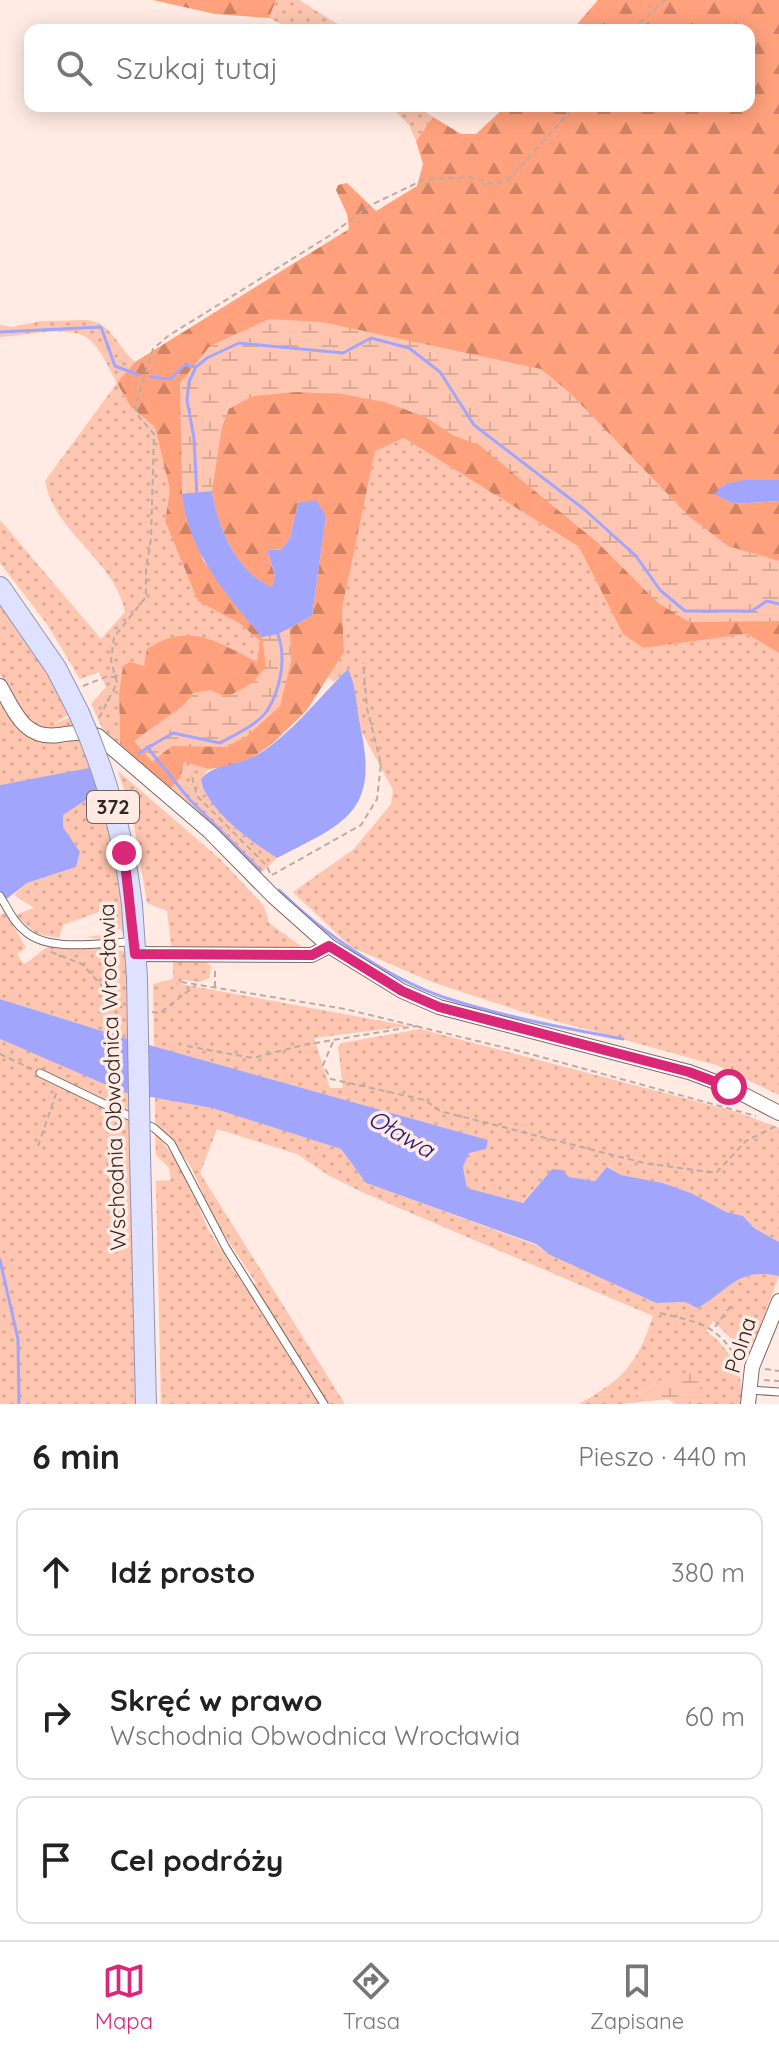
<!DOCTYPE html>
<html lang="pl">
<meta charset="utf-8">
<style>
:root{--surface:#fff;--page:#f2f2f2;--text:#222;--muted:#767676;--line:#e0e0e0;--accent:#db2777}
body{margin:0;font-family:Quicksand,sans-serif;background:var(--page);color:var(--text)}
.stop{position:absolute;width:24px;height:24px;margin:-18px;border:6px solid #db2777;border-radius:50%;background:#fff}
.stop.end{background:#db2777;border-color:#fff;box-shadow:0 2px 8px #0008}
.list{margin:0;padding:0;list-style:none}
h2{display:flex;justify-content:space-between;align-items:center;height:104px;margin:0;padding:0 32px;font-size:34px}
h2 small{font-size:26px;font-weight:400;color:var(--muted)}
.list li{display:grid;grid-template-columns:52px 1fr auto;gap:24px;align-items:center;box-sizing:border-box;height:128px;margin:0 16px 16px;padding:0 16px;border:2px solid var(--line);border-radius:16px}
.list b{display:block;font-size:30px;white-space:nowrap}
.list p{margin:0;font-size:26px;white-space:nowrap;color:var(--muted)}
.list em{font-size:26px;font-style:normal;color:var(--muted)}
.icon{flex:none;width:44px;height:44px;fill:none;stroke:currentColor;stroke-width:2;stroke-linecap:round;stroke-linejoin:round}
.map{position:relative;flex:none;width:779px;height:1404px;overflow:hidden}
.search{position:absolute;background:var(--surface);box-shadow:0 4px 20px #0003;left:24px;right:24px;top:24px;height:88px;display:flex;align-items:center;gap:20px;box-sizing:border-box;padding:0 28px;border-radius:16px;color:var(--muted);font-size:30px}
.sheet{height:536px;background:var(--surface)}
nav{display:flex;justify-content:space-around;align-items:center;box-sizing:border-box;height:112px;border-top:2px solid var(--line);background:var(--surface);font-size:22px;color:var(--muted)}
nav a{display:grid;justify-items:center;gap:4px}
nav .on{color:var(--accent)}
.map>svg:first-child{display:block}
.grass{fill:url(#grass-dots)}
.forest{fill:url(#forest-firs);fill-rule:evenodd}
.wetland{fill:url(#wetland-marsh)}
.water{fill:#a1a6fc}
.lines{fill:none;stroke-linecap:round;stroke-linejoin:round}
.stream{stroke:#a1a6fc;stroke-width:3}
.lane-casing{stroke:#7a6963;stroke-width:9}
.street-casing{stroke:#7a6963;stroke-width:16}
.primary-casing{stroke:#9293b2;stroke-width:22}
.path{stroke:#bbaba5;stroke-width:2;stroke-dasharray:6 4;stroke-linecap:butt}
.lane{stroke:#fff;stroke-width:7}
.street{stroke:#fff;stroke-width:14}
.primary{stroke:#dee1ff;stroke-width:20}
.primary-bridge-casing{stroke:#9293b2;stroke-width:22;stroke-linecap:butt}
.primary-bridge{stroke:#dee1ff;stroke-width:20}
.route{stroke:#db2777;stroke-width:10}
.labels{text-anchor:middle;stroke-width:7;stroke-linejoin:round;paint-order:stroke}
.shield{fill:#ffebe4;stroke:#6d625e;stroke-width:2}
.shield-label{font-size:20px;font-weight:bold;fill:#2e2724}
.street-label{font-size:22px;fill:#2e2724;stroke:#ffebe4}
.water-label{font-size:24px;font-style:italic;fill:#271677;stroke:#ffebe4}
</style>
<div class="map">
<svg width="779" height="1404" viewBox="0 0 779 1404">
<defs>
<pattern id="grass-dots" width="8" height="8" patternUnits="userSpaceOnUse" patternTransform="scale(2)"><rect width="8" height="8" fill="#fec6b0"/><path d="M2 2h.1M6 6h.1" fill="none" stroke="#daaa97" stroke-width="1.8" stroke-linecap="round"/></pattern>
<pattern id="forest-firs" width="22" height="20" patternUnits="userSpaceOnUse" patternTransform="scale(2)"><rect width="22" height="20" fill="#ffa17c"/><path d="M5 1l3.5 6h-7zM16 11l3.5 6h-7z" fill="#cf8365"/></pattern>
<pattern id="wetland-marsh" width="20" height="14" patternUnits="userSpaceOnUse" patternTransform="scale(2)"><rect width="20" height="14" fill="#fec6b0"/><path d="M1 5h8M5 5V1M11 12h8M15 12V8" fill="none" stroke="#daaa97"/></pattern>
</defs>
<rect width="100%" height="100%" fill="#ffebe4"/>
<g class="grass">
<polygon points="276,0 299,0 347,30 293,30 269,18"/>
<polygon points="390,106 417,106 433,117 416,141 409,125"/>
<path d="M 88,320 C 115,326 116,346 135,362 L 117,384 L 130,406 L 155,427 L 170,490 L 165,521 L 198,600 L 239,623 L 260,641 L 258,663 L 219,643 L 147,661 L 144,666 L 123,667 L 119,694 L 120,744 L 106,736 L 91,704 L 106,687 L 99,672 L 80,679 L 47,624 L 0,563 L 0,520 L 101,639 L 125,612 C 115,560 54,533 45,481 L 117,383 C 109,369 99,343 84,336 C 62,326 23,336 0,337 L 0,325 L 12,327 L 41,321 Z"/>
<polygon points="404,438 579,547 623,634 643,648 747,634 779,653 779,1095 716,1065 523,1012 432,982 351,947 293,892 354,849 391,804 393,790 360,729 348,669 334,682 328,677 344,652 342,609 375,450"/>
<polygon points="0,598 24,630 71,714 52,724 72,717 76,726 54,730 37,727 19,707 0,674"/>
<polygon points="0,701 38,742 65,743 81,736 109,820 118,863 125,939 121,929 107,931 101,939 86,937 101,935 105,930 104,910 63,925 59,938 37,934 15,915 34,908 14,895 27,883 76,867 80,852 63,827 63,814 75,806 29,781 0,785"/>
<path d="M 184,762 L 209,769 L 201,779 C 203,806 253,844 277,858 L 259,875 L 170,789 L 180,778 Z"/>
<polygon points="118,771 220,859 264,906 269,923 301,946 296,950 172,951 167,911 147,903 133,818"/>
<path d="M 6,912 L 26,948 L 17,954 L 24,964 C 32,960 42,949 50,946 C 74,937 104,951 127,951 L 131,1040 L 0,999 L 0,915 Z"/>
<polygon points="173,961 205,961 211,966 209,978 200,982 182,980 181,984 409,1026 314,1038 330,1088 343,1088 338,1047 342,1043 420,1029 737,1112 779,1128 779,1242 754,1228 743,1217 726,1212 691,1193 663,1183 620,1175 608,1167 595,1181 569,1177 552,1169 522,1203 467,1188 463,1167 469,1152 486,1149 488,1140 154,1047 153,984 173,979"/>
<polygon points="0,1039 133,1094 137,1404 0,1404"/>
<path d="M 155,1097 L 212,1108 L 341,1149 L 366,1183 L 536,1245 L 550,1255 L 656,1303 L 685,1302 L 697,1308 C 731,1290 735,1267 779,1276 L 750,1353 L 739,1352 L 737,1344 L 713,1321 L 706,1331 C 731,1349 743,1373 743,1404 L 691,1404 L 694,1400 L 664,1378 L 623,1404 L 579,1404 C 623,1379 637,1365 653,1316 L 364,1193 L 328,1175 L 297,1154 L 217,1129 L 200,1173 L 345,1404 L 161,1404 L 156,1181 L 171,1180 L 169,1168 L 156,1155 L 155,1132 L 184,1170 L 208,1229 L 246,1289 L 256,1283 L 216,1222 L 189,1163 L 155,1125 Z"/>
</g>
<g class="forest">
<polygon points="153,0 276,0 269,18 215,14"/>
<path d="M 598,0 L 779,0 L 779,480 L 725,484 L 715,494 L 734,504 L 779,501 L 779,653 L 747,634 L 643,648 L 623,634 L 579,547 L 404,438 L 375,451 L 342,609 L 344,652 L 307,710 L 272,744 L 250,759 L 226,767 L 209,769 L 184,762 L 180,778 L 170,789 L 120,744 L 119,693 L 123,666 L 130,662 L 144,666 L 147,649 C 190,621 217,642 257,662 L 260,641 L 239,623 L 198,601 L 165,521 L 170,490 L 155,427 L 130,406 L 117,383 L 135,362 L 349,229 L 347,214 L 336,190 L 338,185 L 347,183 L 376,211 L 417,186 L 423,164 L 416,141 L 433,117 L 461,134 L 476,134 L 506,106 L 749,106 L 749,30 L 572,30 ZM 212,491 C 217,527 237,573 273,588 L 275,576 L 267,549 L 281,550 L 290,538 L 298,504 L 326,516 L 312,616 L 278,634 L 262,636 L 203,560 L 183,494 Z"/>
</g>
<g class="wetland">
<polygon points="269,319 322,322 541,369 570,393 690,517 728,546 779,561 779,621 689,622 658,603 598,543 479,445 452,435 426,417 384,402 342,394 296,392 253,396 229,409 222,427 212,491 182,494 180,383 210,346"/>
<polygon points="290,629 291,662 280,706 247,736 226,747 172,746 152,762 134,741 185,704 193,693 210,690 227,697 252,683 266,667 262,637"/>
<polygon points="688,1372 701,1375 703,1383 691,1404 675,1404 668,1399 623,1404 664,1378"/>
</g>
<g class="water">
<polygon points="744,480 779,480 779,501 734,504 714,494 725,484"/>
<path d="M 212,491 C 217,526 237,573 272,587 L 275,576 L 267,549 L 281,550 L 290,538 L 298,503 L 316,500 L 326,516 L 312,616 L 278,634 L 262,637 C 226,595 188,551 182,494 Z"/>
<path d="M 348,669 C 357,687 356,709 361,730 C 379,813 343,824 277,858 C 253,844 203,806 201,779 C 213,764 234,766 251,758 C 284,743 322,694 348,669 Z"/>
<polygon points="89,768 98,792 63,815 63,827 80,852 76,867 27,883 0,904 0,785"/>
<path d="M 0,999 L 131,1040 L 488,1140 L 486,1149 L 469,1153 L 463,1167 L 467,1188 L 523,1203 L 552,1169 L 562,1170 L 569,1177 L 595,1181 L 607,1167 L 621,1175 L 663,1183 L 691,1193 L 726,1212 L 743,1216 L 754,1228 L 779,1242 L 779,1276 C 736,1267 731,1290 697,1308 L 685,1302 L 656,1303 L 550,1255 L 536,1244 L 366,1183 L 341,1149 L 212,1108 L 123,1092 L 0,1039 Z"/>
</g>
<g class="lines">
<g class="stream">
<polyline points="0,332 101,327 115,366 139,375"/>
<polyline points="151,377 170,379 185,365 196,367"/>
<polyline points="197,497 194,438 187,400 189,382 196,367 207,358 239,343 343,353 371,338 409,348 440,372 474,425 585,510 636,556 660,590 685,611 752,611 767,601 779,604"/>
<polyline points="147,747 190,800 260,870"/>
<path d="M 139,753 L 173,733 L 220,743 C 234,735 257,725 267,711 C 281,689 287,656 277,632"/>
<path d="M 279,890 C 323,933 384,976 443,997 C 500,1016 564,1028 623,1039"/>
<polyline points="0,1260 18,1339 19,1404"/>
</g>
<g class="lane-casing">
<g id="lane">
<path d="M 0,896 C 8,909 14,923 26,932 C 51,953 103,942 133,942"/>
<polyline points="40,1073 154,1128 171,1143 226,1248 324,1404"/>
<polyline points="749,1390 779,1392"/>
</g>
</g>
<g class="street-casing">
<g id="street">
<path d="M 0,686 C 15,712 24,740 59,735 C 73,733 84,731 98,736 L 209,831 L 273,896 L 329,946 L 402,991 L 439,1007 L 689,1072 L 729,1087 L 779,1113"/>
<polyline points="135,954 312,955 329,946"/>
<polyline points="748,1404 752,1367 779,1301"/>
</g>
</g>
<g class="primary-casing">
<g id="primary">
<polyline points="0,587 56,668 79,713"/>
<polyline points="132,905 137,978"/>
<polyline points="140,1154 146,1404"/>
</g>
</g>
<g class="path">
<polyline points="632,30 665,0"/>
<polyline points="83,686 108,676 118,678"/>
<polyline points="99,718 117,683 111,660 114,637 146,597 146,568 151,539 154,434 139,417 135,407 153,349 168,336 329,236 371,205 423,180 469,177 494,184 508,180 575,106"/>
<polyline points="192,777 197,796 267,866 271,876"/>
<polyline points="272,875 361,825 377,799 381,764 367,708 363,663"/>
<polyline points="51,952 82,964 122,1008"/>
<polyline points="181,982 345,1009 523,1052 756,1116"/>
<polyline points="215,987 215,967"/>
<polyline points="152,1012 160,1013 196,985"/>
<polyline points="333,1042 323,1065 331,1079 425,1100 440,1111 644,1163 716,1173 746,1141 778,1125"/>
<polyline points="187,1046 253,1058 303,1045 417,1026"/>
<polyline points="0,1054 32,1069"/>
<polyline points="38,1146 57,1091"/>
<path d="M 660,1313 C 700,1323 718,1324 739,1363"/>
<polyline points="715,1327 733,1303"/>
<polyline points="765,1369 779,1371"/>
<polyline points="764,1380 779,1381"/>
</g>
<use href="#lane" class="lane"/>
<use href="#street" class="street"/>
<use href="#primary" class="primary"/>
<g class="primary-bridge-casing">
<g id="primary-bridge">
<path d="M 79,713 C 107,775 124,838 132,905"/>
<polyline points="137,978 140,1154"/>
</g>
</g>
<use href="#primary-bridge" class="primary-bridge"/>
</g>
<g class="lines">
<polyline class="route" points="124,853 135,954 312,955 329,946 402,991 439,1007 689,1072 729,1087"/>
</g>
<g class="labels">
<rect class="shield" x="87" y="791" width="52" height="32" rx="6"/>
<g class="shield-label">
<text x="113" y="814">372</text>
</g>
<g class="street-label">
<text transform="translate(112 1077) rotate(-92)" y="8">Wschodnia Obwodnica Wrocławia</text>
<text transform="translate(740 1345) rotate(-72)" y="8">Polna</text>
</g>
<g class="water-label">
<text transform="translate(401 1134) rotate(30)" y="8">Oława</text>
</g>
</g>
</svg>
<div class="stop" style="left:729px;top:1087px"></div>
<div class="stop end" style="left:124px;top:853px"></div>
<div class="search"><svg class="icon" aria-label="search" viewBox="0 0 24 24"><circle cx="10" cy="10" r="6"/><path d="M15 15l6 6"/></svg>Szukaj tutaj</div>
</div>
<section class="sheet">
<h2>6 min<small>Pieszo · 440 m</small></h2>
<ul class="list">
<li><svg class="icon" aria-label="ahead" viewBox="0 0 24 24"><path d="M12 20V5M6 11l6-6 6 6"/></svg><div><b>Idź prosto</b></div><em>380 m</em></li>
<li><svg class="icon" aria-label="right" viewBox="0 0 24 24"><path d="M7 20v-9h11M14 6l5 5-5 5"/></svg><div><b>Skręć w prawo</b><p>Wschodnia Obwodnica Wrocławia</p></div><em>60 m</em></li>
<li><svg class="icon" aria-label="arrive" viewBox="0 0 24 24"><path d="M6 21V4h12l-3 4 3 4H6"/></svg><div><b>Cel podróży</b></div></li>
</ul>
</section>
<nav>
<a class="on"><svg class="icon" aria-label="map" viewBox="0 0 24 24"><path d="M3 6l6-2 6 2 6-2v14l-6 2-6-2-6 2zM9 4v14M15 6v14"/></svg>Mapa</a>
<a><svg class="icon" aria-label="directions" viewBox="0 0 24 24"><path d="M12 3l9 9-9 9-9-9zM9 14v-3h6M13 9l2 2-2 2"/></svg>Trasa</a>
<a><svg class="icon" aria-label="saved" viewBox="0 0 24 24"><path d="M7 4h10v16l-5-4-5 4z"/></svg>Zapisane</a>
</nav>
